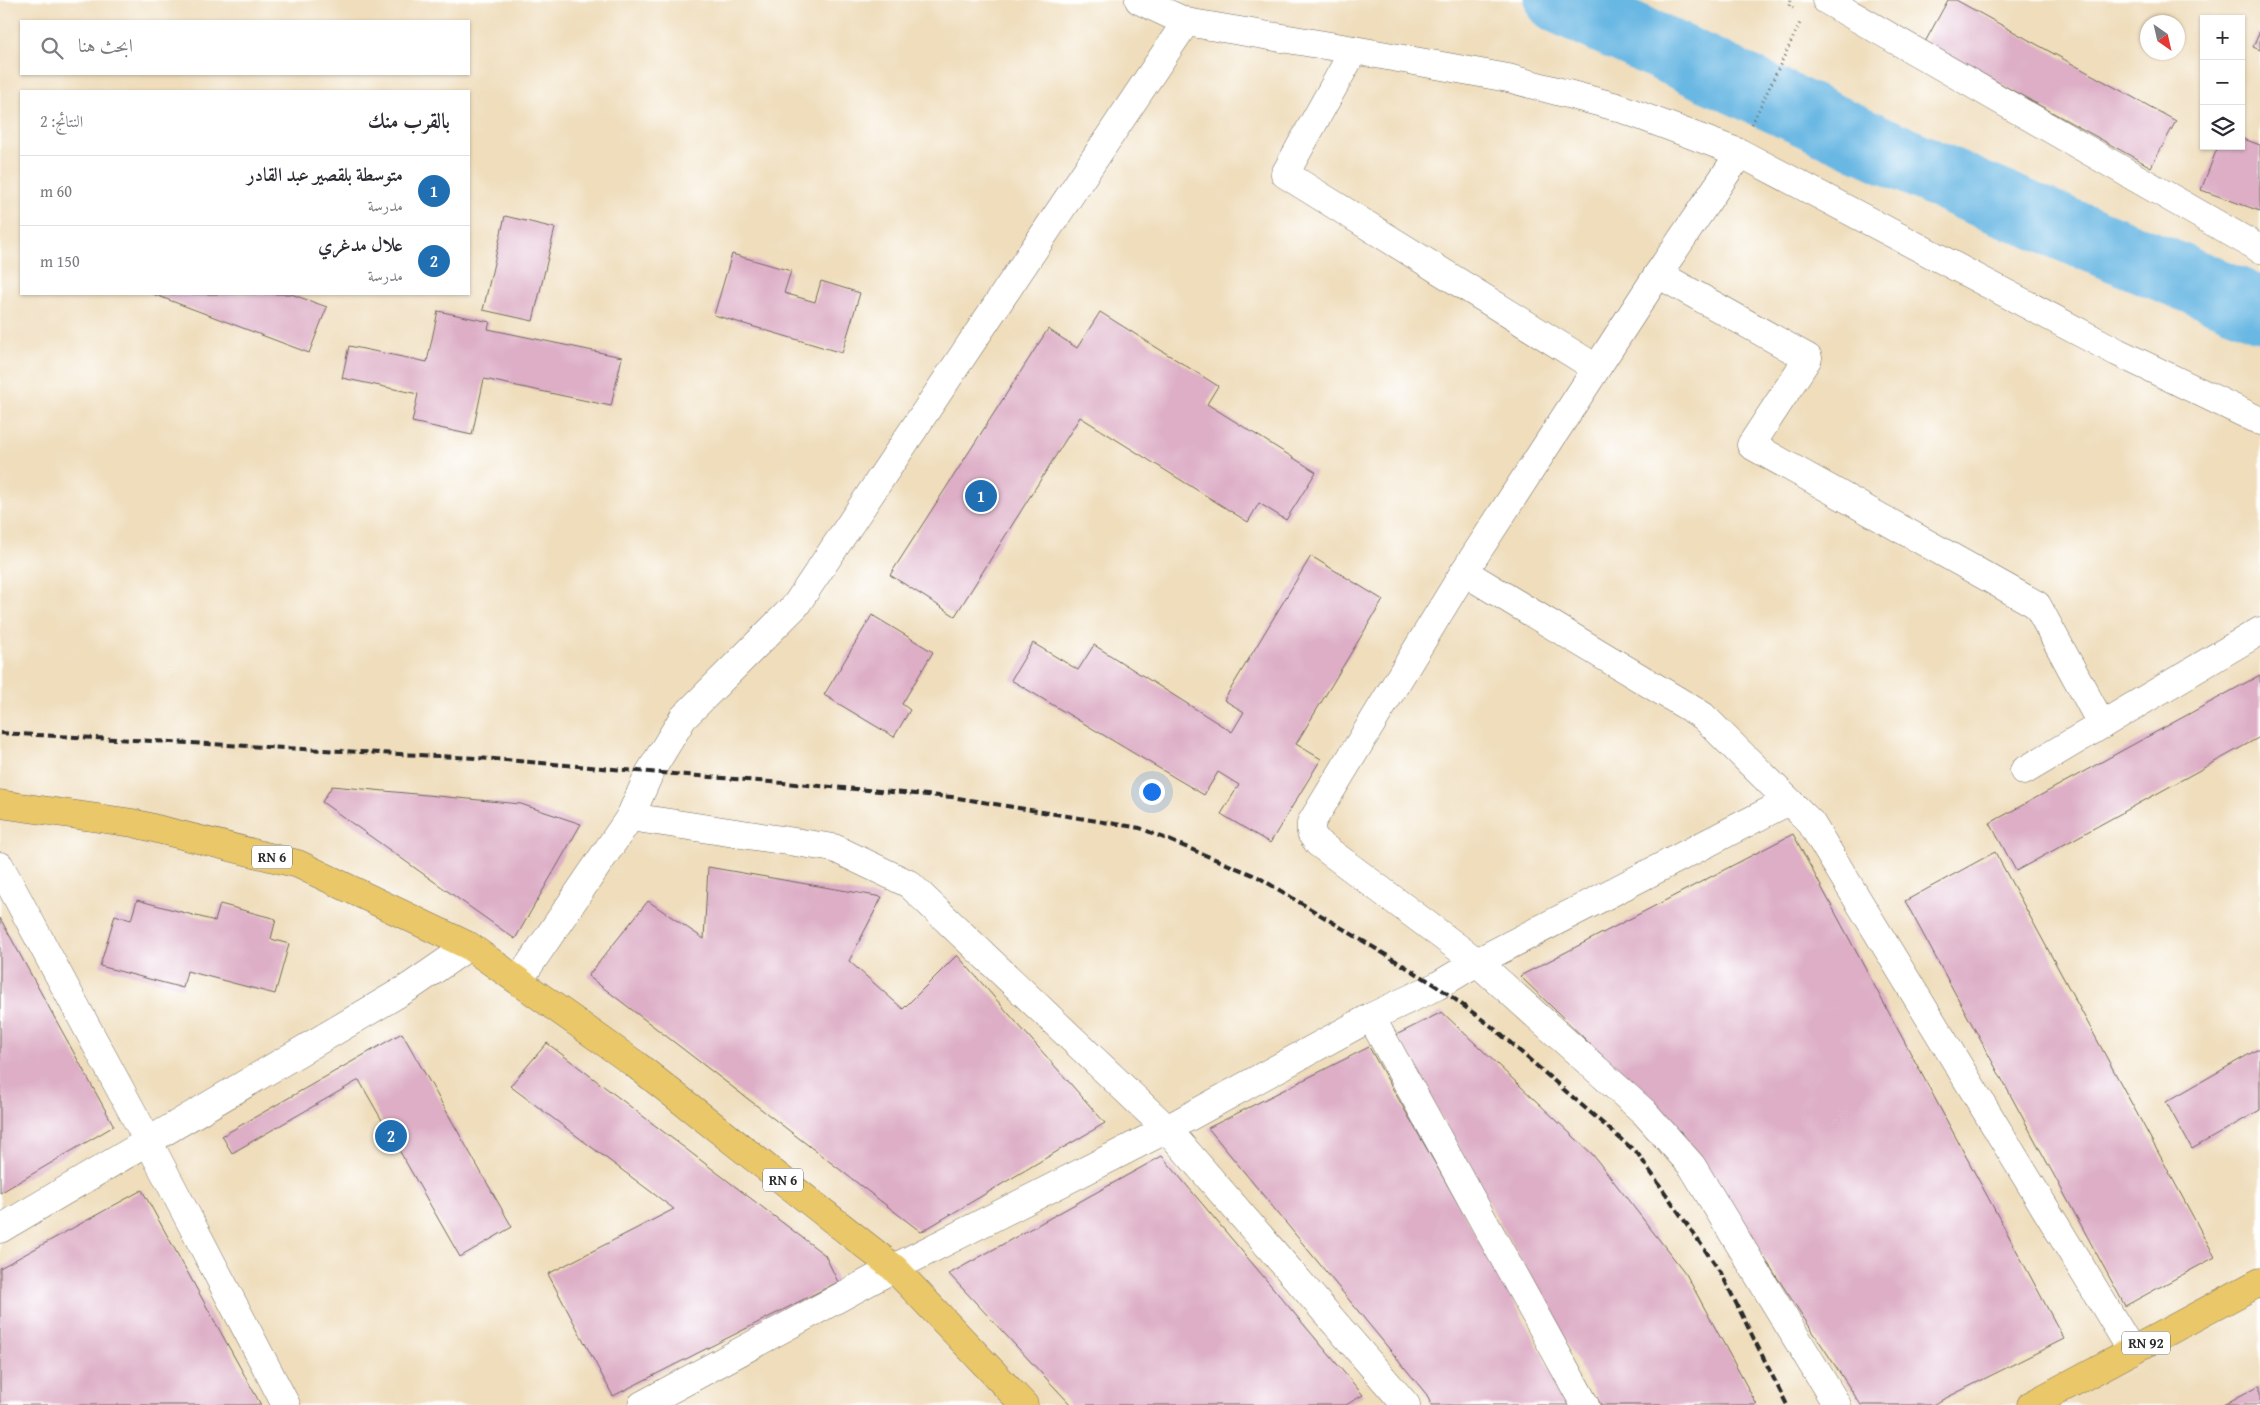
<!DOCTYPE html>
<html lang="ar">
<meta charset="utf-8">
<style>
:root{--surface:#fff;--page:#f7f7f7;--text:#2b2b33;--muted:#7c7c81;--line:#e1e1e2;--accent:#1f6fb2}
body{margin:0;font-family:"Gentium Book Plus",Amiri,serif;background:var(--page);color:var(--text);direction:rtl}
.controls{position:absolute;right:15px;top:15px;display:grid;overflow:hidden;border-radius:0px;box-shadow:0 1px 4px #0004}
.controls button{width:45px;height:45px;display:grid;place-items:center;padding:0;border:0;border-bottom:1px solid var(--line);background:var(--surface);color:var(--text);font:25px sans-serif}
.compass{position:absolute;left:2140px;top:15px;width:45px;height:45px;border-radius:50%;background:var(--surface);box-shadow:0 1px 4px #0004;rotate:146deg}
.you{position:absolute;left:1151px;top:791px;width:18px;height:18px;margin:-12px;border:4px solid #fff;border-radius:50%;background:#1a73e8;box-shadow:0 0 0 8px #1a73e833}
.badge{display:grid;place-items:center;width:32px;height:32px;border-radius:50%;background:var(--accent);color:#fff;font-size:16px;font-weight:700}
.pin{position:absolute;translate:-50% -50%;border:2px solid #fff;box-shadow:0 1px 5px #0006}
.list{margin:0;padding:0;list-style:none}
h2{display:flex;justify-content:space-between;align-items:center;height:65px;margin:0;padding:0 20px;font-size:21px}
h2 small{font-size:16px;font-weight:400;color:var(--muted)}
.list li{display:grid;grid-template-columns:32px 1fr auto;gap:15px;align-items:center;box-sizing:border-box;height:70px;padding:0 20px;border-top:1px solid var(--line)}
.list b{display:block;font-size:19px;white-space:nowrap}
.list p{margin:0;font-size:16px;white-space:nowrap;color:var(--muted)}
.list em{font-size:16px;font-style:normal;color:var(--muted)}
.icon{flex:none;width:28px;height:28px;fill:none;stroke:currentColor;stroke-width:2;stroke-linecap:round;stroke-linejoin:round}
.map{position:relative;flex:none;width:2260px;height:1405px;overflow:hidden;direction:ltr}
.search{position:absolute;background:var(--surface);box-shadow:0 1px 4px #0004;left:20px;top:20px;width:450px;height:55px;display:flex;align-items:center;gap:12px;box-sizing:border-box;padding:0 18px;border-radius:0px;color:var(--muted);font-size:19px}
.panel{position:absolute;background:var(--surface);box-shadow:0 1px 4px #0004;left:20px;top:90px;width:450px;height:205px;border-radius:0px;direction:rtl}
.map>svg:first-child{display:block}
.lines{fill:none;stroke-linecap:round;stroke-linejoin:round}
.river{stroke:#69b7e3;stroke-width:65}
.building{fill:#ddaec6}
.minor-casing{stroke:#70695d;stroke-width:29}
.highway-casing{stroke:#70695d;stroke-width:29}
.path{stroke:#70695d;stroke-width:3;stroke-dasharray:1 4;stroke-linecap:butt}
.minor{stroke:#fff;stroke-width:28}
.highway{stroke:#eac769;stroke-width:28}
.rail{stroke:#2b2b2b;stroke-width:4;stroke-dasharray:8 4;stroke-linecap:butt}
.labels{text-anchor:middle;stroke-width:4;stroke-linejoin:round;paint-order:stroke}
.shield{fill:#fff;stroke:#6b6b6b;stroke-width:1}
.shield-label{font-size:14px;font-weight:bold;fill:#2b2b2b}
</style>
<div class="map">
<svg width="2260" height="1405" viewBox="0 0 2260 1405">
<rect width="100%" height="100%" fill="#fff"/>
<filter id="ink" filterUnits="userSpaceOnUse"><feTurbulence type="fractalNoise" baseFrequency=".02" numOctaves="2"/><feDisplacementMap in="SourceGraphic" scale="10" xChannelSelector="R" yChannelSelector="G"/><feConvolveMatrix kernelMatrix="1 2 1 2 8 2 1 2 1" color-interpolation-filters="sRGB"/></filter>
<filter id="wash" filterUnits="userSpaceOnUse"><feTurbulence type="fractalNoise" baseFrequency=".0096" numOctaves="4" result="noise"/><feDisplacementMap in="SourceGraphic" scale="20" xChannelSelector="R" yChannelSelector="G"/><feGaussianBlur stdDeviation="1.12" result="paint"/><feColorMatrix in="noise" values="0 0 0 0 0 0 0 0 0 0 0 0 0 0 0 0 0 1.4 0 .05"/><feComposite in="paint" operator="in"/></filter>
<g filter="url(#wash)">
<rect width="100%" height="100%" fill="#efddbb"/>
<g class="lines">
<polyline class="river" points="1557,0 1975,192 2260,309"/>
</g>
<g id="blocks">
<g class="building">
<polygon points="1948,0 1956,0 2176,121 2151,167 1925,42"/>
<polygon points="2260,30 2260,50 2253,47"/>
<polygon points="2241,138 2260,145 2260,211 2201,190 2218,146 2241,146"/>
<polygon points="505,216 555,228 533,321 483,310"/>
<polygon points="732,254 791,271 784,293 815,302 821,281 860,293 842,353 714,315"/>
<polygon points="153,294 291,294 327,307 309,353"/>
<polygon points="438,311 490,322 488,329 622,357 611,406 484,379 472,435 412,422 418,394 342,378 349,346 427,362"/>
<polygon points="1100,312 1218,386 1207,404 1316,472 1286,520 1259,503 1248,522 1080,417 955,616 890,575 1048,329 1077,348"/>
<polygon points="1311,556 1383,600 1296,744 1321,759 1270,843 1221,814 1239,785 1218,772 1204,795 1011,680 1033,643 1078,670 1094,645 1232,732 1244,712 1224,700"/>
<polygon points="872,615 933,652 902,704 910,710 894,737 824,695"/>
<polygon points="2260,675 2260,737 2016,871 1990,823"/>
<polygon points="332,786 521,804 581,824 515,939 322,802"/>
<polygon points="1793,834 2064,1339 1932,1405 1861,1405 1683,1134 1520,976"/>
<polygon points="1995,852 2215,1257 2125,1306 1905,901"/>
<polygon points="708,867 882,897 849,961 903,1009 957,955 1105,1123 921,1232 588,976 648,901 704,939"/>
<polygon points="137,900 215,921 220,904 276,919 271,939 289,944 275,994 187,971 183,988 100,966 115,915 131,920"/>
<polygon points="0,918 114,1126 0,1193"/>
<polygon points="1442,1012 1593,1155 1686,1274 1757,1405 1601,1405 1396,1035"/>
<polygon points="402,1033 512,1227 460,1257 359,1080 232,1153 222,1136"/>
<polygon points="547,1043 825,1255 838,1282 613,1396 548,1274 674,1209 510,1086"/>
<polygon points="1369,1047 1519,1311 1569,1405 1431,1405 1427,1395 1208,1128"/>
<polygon points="2260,1048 2260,1110 2192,1149 2166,1102"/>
<polygon points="1162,1156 1363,1395 1346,1405 1071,1405 949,1274"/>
<polygon points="142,1190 261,1405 0,1405 0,1268"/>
<polygon points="2260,1385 2260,1405 2223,1405"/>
</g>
</g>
</g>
<g filter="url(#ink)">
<use href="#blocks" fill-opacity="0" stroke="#70695d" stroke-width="1"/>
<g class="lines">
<g class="minor-casing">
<g id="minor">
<polyline points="1139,0 1186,22 1354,50 1508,78 1617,107 1740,153 2117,352 2260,421"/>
<polyline points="1826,0 2260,249"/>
<polyline points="1354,50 1285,174 1596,368"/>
<polyline points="1740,153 1658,274 1464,572 1311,823 1311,833 1318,843 1477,962 1644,1112 1692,1166 1837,1405"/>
<polyline points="1658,274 1808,358 1751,445 2037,605 2102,725"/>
<polyline points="1464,572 1703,716 1811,823 2132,1351"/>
<polyline points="2024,771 2260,631"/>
<polyline points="630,817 834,848 909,884 1167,1129 1406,1405"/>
<polyline points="0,866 148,1141 286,1405"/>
<polyline points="519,980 630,817 650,772 683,718 796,605 1186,22"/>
<polyline points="1371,1017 1585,1405"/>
<polyline points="0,1229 411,986 469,946"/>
<polyline points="642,1405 894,1268 1167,1129 1371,1017 1437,986 1477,962 1789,801"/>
</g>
</g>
<g class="highway-casing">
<g id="highway">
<polyline points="0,804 133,823 298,864 469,946 635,1064 894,1268 1024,1405"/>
<polyline points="2031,1405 2260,1282"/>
</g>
</g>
<g class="path">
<polyline points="1791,0 1789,6 1796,9"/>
<polyline points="1752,124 1801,21"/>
</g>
<use href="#minor" class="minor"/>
<use href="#highway" class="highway"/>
<polyline class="rail" points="0,733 494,759 650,772 952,797 1140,828 1258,877 1437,986 1491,1026 1638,1154 1721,1273 1787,1405"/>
</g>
</g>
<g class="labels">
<g class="shield">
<rect x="252" y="845.5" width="40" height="23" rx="4"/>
<rect x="763" y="1168.5" width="40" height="23" rx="4"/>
<rect x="2122" y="1331.5" width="48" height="23" rx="4"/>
</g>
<g class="shield-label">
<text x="272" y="862">RN 6</text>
<text x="783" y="1185">RN 6</text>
<text x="2146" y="1348">RN 92</text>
</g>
</g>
</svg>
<div class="controls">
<button>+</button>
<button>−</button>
<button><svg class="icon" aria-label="layers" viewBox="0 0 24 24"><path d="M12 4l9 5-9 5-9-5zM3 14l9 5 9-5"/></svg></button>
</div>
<svg class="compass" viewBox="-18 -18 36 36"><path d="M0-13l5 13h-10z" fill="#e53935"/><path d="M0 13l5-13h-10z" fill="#7c7c81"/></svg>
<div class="you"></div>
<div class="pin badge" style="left:981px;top:496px">1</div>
<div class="pin badge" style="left:391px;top:1136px">2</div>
<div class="search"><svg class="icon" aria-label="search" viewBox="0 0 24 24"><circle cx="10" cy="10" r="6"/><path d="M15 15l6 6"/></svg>ابحث هنا</div>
<section class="panel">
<h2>بالقرب منك<small>النتائج: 2</small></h2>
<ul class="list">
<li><span class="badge">1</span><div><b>متوسطة بلقصير عبد القادر</b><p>مدرسة</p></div><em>60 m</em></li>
<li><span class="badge">2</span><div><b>علال مدغري</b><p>مدرسة</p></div><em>150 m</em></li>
</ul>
</section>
</div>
